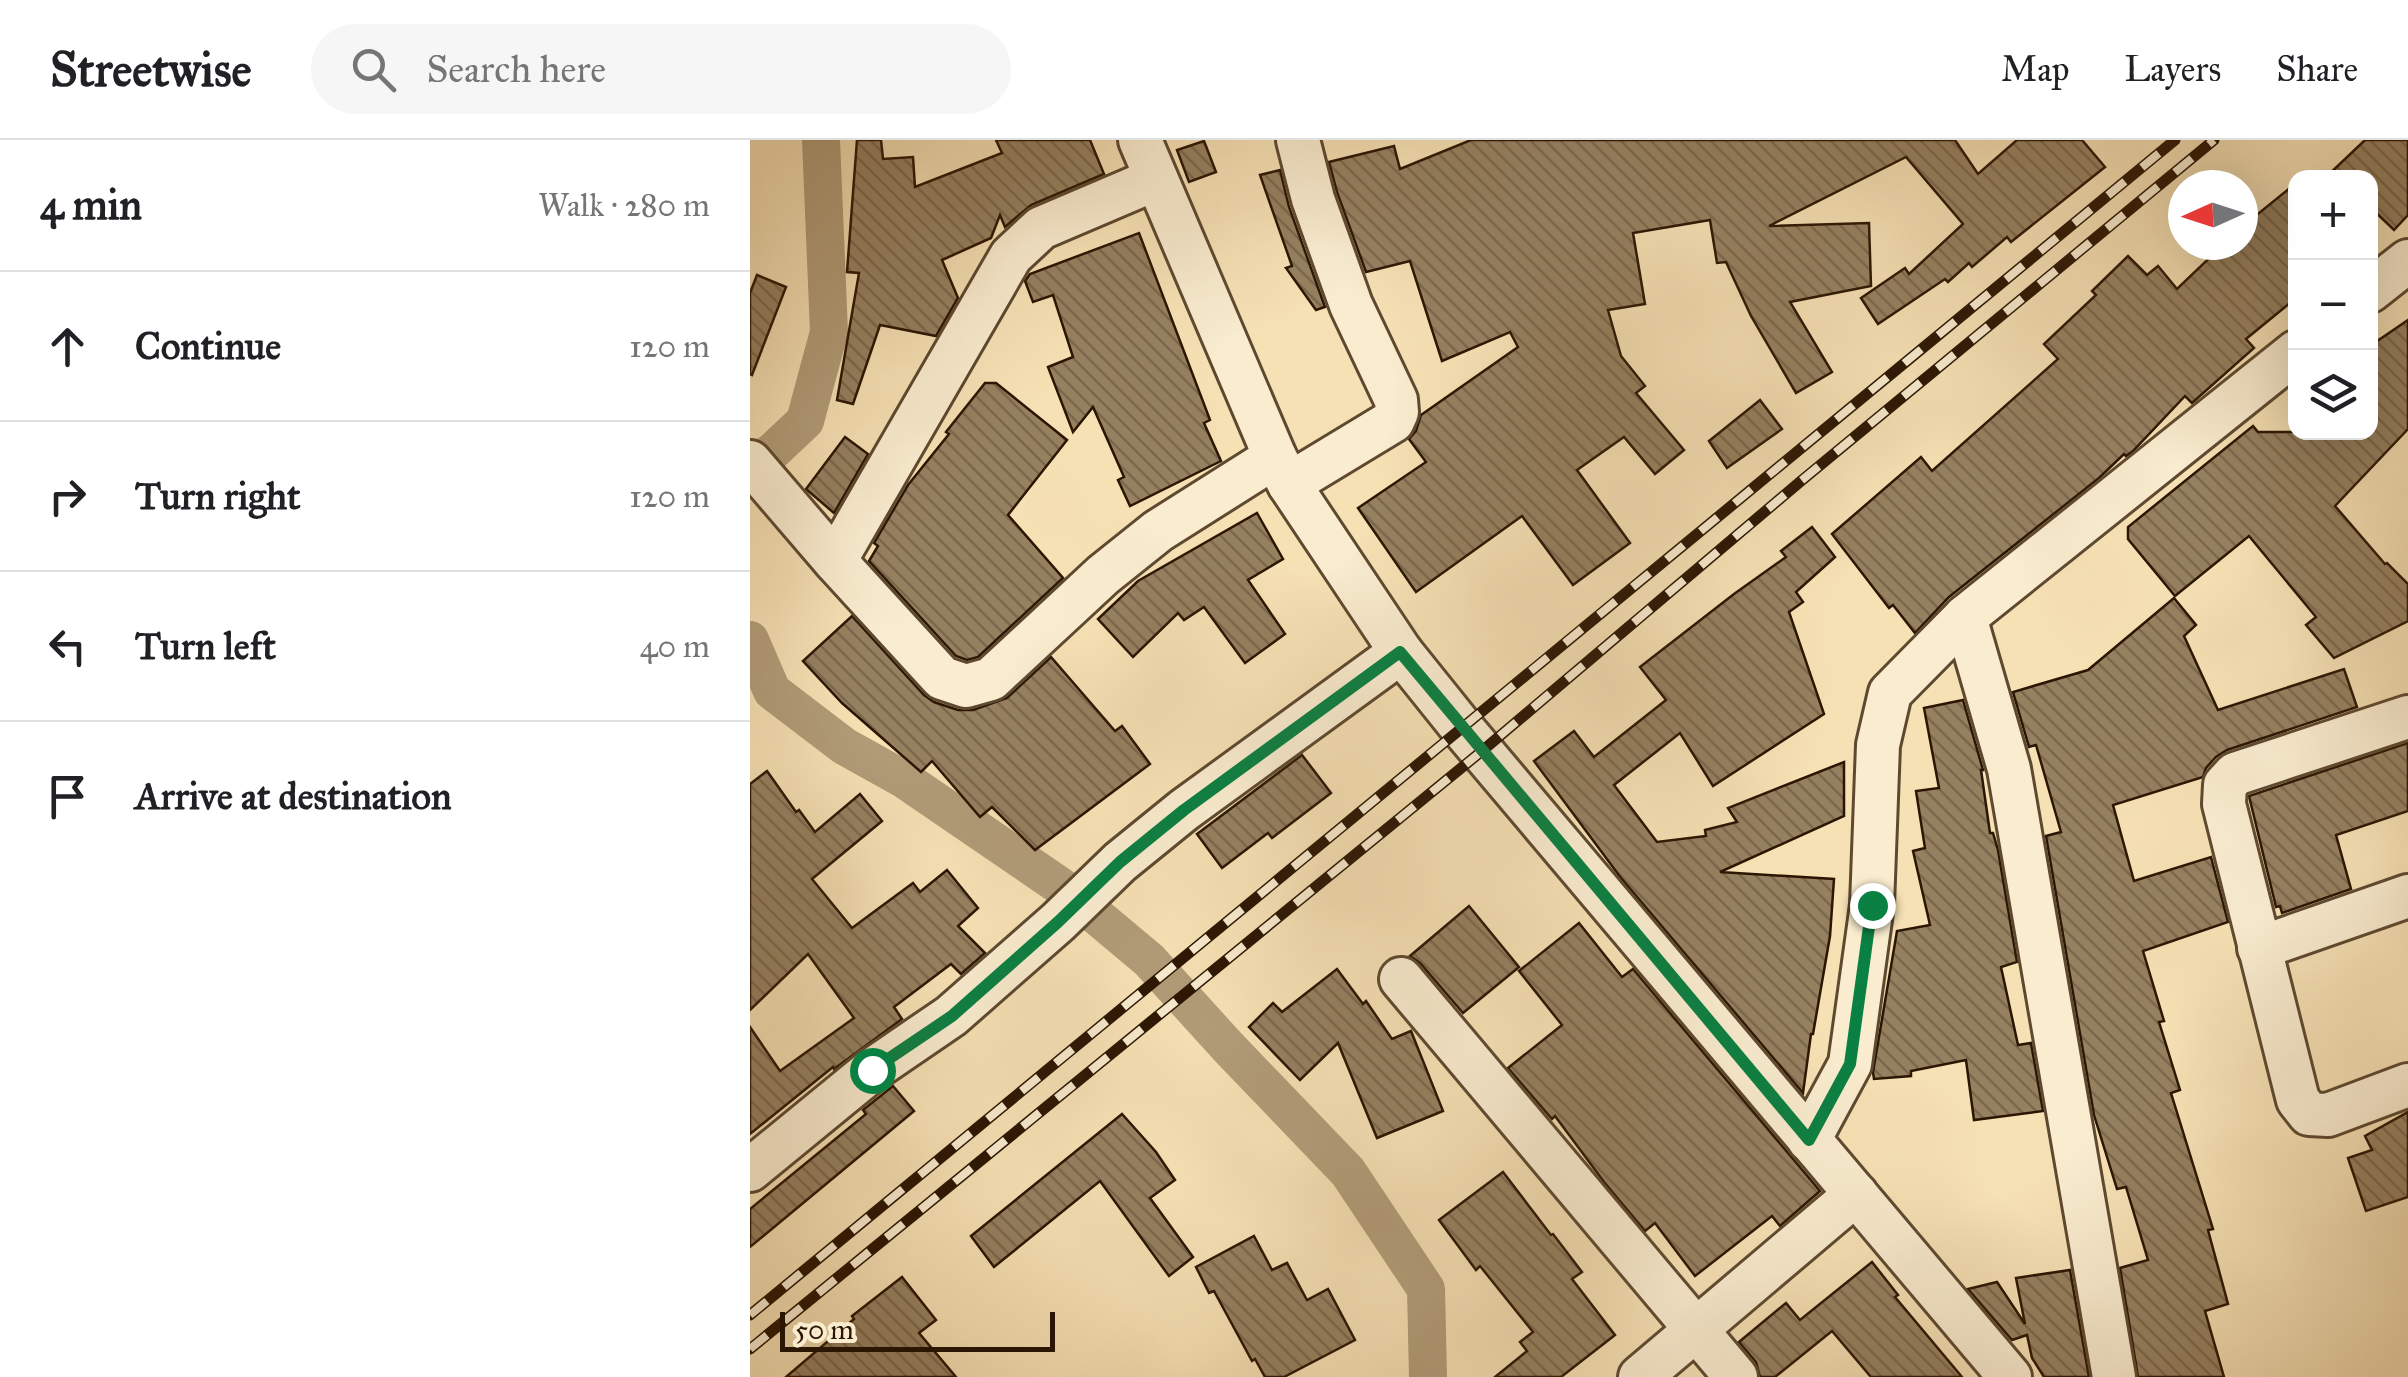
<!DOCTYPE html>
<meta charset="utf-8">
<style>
:root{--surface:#fff;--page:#f6f6f6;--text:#202124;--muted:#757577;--line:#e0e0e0}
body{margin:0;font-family:"IM FELL Great Primer",serif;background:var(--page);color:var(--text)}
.controls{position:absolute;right:30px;top:30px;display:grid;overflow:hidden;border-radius:20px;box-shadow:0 10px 40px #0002}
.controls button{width:90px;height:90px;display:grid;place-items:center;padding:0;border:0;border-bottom:2px solid var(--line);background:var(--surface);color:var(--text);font:50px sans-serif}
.compass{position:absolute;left:1418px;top:30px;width:90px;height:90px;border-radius:50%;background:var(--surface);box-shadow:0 10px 40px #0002;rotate:267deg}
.scale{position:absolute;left:30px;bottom:25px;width:275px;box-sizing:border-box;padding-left:10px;border:5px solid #2b1603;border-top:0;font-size:28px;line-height:35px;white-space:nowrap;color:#2b1603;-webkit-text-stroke:8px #f9eccf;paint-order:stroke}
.stop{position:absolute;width:30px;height:30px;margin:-22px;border:8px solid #0b8043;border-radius:50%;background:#fff}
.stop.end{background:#0b8043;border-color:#fff;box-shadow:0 2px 10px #0008}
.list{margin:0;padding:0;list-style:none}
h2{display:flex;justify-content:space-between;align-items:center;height:130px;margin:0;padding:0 40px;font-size:42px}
h2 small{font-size:32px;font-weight:400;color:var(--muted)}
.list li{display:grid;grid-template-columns:65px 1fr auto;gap:30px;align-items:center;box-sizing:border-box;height:150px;padding:0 40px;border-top:2px solid var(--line)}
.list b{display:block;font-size:38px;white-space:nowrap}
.list em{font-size:32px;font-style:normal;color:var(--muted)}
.icon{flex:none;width:55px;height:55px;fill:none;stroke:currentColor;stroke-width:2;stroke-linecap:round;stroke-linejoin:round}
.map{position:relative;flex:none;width:1658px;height:1237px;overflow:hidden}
header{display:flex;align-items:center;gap:60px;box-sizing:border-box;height:140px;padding:0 50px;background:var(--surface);border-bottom:2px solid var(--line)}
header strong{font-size:48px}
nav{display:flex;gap:55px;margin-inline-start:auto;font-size:35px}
.search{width:700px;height:90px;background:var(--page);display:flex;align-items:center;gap:25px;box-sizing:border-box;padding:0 35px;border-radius:55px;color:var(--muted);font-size:38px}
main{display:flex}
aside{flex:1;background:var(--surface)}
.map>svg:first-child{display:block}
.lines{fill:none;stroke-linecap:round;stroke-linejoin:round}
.canal{stroke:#b19c78;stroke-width:38}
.building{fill:url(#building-back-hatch);stroke:#2b1603;stroke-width:2.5}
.minor-casing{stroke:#5e4930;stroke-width:48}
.minor{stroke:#f9eccf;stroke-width:42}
.rail-casing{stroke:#2b1603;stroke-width:11}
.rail{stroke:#f9eccf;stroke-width:8;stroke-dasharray:22;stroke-linecap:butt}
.route{stroke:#0b8043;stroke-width:12}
</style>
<header>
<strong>Streetwise</strong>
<div class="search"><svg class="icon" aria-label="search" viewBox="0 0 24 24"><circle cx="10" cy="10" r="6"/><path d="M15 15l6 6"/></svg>Search here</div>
<nav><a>Map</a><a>Layers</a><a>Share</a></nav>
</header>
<main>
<aside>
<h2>4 min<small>Walk · 280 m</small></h2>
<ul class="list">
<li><svg class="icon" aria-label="ahead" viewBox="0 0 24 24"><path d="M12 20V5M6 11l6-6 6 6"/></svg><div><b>Continue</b></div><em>120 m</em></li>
<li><svg class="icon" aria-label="right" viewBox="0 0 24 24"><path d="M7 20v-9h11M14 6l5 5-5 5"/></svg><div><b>Turn right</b></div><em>120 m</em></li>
<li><svg class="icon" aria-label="left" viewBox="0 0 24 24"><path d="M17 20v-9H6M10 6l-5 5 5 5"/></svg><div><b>Turn left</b></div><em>40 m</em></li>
<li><svg class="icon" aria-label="arrive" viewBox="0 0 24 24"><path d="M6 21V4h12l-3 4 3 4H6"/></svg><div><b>Arrive at destination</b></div></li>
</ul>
</aside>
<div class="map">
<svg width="1658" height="1237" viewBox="0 0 1658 1237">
<defs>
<pattern id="building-back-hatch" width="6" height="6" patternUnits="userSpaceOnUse" patternTransform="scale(2.5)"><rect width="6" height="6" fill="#958060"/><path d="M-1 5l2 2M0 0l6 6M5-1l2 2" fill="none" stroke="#7a684d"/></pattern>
</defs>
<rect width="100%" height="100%" fill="#f6e1b5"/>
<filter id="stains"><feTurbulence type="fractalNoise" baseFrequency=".002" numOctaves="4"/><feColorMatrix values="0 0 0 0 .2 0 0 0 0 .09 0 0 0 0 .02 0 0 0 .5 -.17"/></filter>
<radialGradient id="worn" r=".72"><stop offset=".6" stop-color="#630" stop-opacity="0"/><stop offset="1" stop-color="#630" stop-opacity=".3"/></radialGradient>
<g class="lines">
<g class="canal">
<polyline points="0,324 21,313 55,281 79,192 71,0"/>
<polyline points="0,500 22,551 94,606 155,640 313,748 399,820 478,907 598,1032 676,1149 678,1237"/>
</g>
</g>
<g class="building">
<polygon points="107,0 131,0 133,19 163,17 165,47 252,13 246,0 340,0 354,34 281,65 255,87 250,75 241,98 192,120 208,158 186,196 130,185 103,264 87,260 109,133 97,132"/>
<polygon points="721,0 1205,0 1228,34 1267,0 1332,0 1355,27 1261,102 1257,97 1222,127 1219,123 1198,142 1195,139 1128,184 1111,158 1155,128 1159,134 1213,84 1156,17 1019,86 1119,83 1121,146 1040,162 1082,232 1046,253 1001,176 976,122 967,123 960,80 883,93 895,164 858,170 871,216 895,246 886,253 934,310 905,334 874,297 827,330 880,403 823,445 772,376 666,452 608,368 676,322 659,299 666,291 671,275 768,207 760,192 692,221 660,121 616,132 587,52 579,22 644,6 650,29"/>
<polygon points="1615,0 1658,0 1658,75 1644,90 1620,67 1620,38 1575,38"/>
<polygon points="454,1 466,32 439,42 427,10"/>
<polygon points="530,30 539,67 575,167 566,170 536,128 542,126 510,35"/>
<polygon points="1546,43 1546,158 1496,199 1504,208 1442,263 1435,256 1383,311 1376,316 1374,314 1349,338 1199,457 1165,493 1143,465 1139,468 1082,394 1171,317 1182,331 1308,219 1294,204 1346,155 1342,151 1378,116 1397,135 1408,126 1427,149 1473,105 1493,105 1493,86"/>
<polygon points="389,93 460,280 454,283 471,321 380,366 368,340 374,337 343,267 323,292 298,227 323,217 303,155 283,162 275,141 280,134"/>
<polygon points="7,135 36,147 2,235 0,234 0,153"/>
<polygon points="1658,180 1658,289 1585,366 1635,424 1637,423 1658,444 1658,481 1584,518 1556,485 1566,477 1499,396 1425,456 1378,399 1378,387 1503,286 1508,292 1620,292 1620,206"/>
<polygon points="235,243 246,243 317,300 258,375 313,438 228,517 217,520 206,516 119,421 128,406 124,403 158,345 199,294 196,292"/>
<polygon points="1010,260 1032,289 977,328 959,301"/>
<polygon points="95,297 118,314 84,373 56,349"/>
<polygon points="507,373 533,419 498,440 535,494 495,523 454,467 434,480 428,473 383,517 348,479 388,441"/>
<polygon points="1062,387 1085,417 1046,452 1053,462 1039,472 1074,574 963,646 930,593 864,645 907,702 956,696 955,690 987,682 978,668 1094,622 1094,676 970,732 1084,739 1080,796 1063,894 1061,894 1053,953 871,738 784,621 824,591 844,617 916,560 890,527 984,454 1036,417 1031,411"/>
<polygon points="1424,458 1446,485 1434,496 1468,570 1594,529 1607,567 1477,610 1466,617 1456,628 1453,637 1363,665 1384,741 1461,717 1478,782 1393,811 1414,881 1409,882 1430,950 1421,953 1463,1089 1458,1090 1478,1164 1455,1171 1474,1237 1388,1237 1370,1128 1398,1120 1376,1047 1367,1049 1344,975 1296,696 1311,692 1286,605 1279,607 1263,552 1338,530"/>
<polygon points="102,476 174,555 184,562 208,570 223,570 257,558 301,517 365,591 372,586 400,624 285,710 242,667 230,677 182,621 171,632 92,563 53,521"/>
<polygon points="1213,560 1233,630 1231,630 1240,693 1243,693 1248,710 1267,822 1251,827 1268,905 1281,903 1293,971 1224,980 1216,920 1161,931 1161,936 1124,939 1123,932 1147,791 1180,785 1163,711 1175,708 1166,651 1189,648 1174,568"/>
<polygon points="1658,603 1658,671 1586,695 1601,749 1532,773 1530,766 1526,767 1499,656"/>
<polygon points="552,615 581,653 522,698 518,693 472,728 447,694"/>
<polygon points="17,631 46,672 49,670 65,692 110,654 132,681 62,739 102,788 163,743 170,752 197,730 228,768 208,786 235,813 211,834 201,824 144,867 152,879 84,929 83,927 0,994 0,887 30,931 104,878 58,814 0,870 0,644"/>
<polygon points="719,766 769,827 713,873 670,823 660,816"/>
<polygon points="829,783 872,837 883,829 1070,1051 1030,1086 1022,1076 945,1136 905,1083 895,1091 854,1042 805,976 802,979 758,928 812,885 769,831"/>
<polygon points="587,829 613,864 616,861 642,899 661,891 693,971 627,998 588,903 550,940 499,887 523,863 532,872"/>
<polygon points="143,946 164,971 0,1107 0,1069 116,974 113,970"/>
<polygon points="1658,972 1658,1057 1616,1071 1598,1018 1622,1010 1615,996"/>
<polygon points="372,974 406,1012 425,1040 400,1058 443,1117 419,1136 350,1041 244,1127 221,1096"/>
<polygon points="753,1032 801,1095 803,1094 832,1132 822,1139 865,1195 811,1237 745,1237 777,1211 770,1202 783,1192 730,1126 726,1130 689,1080"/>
<polygon points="504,1096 522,1130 537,1123 557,1160 578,1149 605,1200 534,1237 515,1237 505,1219 502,1221 464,1151 459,1153 446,1127"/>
<polygon points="1122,1122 1148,1155 1145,1157 1212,1237 1121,1237 1082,1191 1025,1237 1010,1237 1006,1222 989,1202 1036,1163 1050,1180"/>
<polygon points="1320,1130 1339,1237 1294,1237 1282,1218 1277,1195 1262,1200 1218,1149 1247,1142 1275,1184 1266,1138"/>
<polygon points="152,1137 186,1180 169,1193 206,1237 36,1237 104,1179 102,1176"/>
</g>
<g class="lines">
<g class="minor-casing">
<g id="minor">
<polyline points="390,0 525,317 539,344 651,512 712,588 1260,1237"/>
<polyline points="1620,151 1658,121"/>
<polyline points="0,322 85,421 192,538 216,546 241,539 353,435 408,391 525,317"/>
<polyline points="539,344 643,281 647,272 646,260 601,165 563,59 548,0"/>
<polyline points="85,421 261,116 291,88 406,39"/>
<polyline points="1215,477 1259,629 1364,1237"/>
<polyline points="1658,577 1485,634 1475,645 1474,664 1548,960 1559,974 1578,975 1658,945"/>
<polyline points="1509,808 1658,756"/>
<polyline points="651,839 986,1237"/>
<polyline points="1059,1000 1100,924 1122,765 1128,605 1140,553 1215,477 1546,212"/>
<polyline points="0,1030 122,930 201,876 308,782 370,722 434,670 651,512"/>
<polyline points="890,1237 1106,1054"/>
</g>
</g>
<use href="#minor" class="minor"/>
<g class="rail-casing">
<g id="rail">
<polyline points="0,1175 1425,0"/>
<polyline points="0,1209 732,611 1051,341 1464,0"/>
</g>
</g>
<use href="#rail" class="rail"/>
</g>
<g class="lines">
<polyline class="route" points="122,930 202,876 308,782 370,722 434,670 650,512 1059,1000 1100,924 1122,765"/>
</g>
<rect width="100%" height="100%" filter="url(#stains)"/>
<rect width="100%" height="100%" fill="url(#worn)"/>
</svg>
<div class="controls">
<button>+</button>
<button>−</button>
<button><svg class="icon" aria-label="layers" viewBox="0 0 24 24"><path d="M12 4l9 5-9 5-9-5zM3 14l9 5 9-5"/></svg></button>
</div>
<svg class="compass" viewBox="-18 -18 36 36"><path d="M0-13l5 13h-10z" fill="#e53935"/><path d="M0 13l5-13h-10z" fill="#757577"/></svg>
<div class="scale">50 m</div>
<div class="stop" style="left:122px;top:930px"></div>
<div class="stop end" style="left:1122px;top:765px"></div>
</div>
</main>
